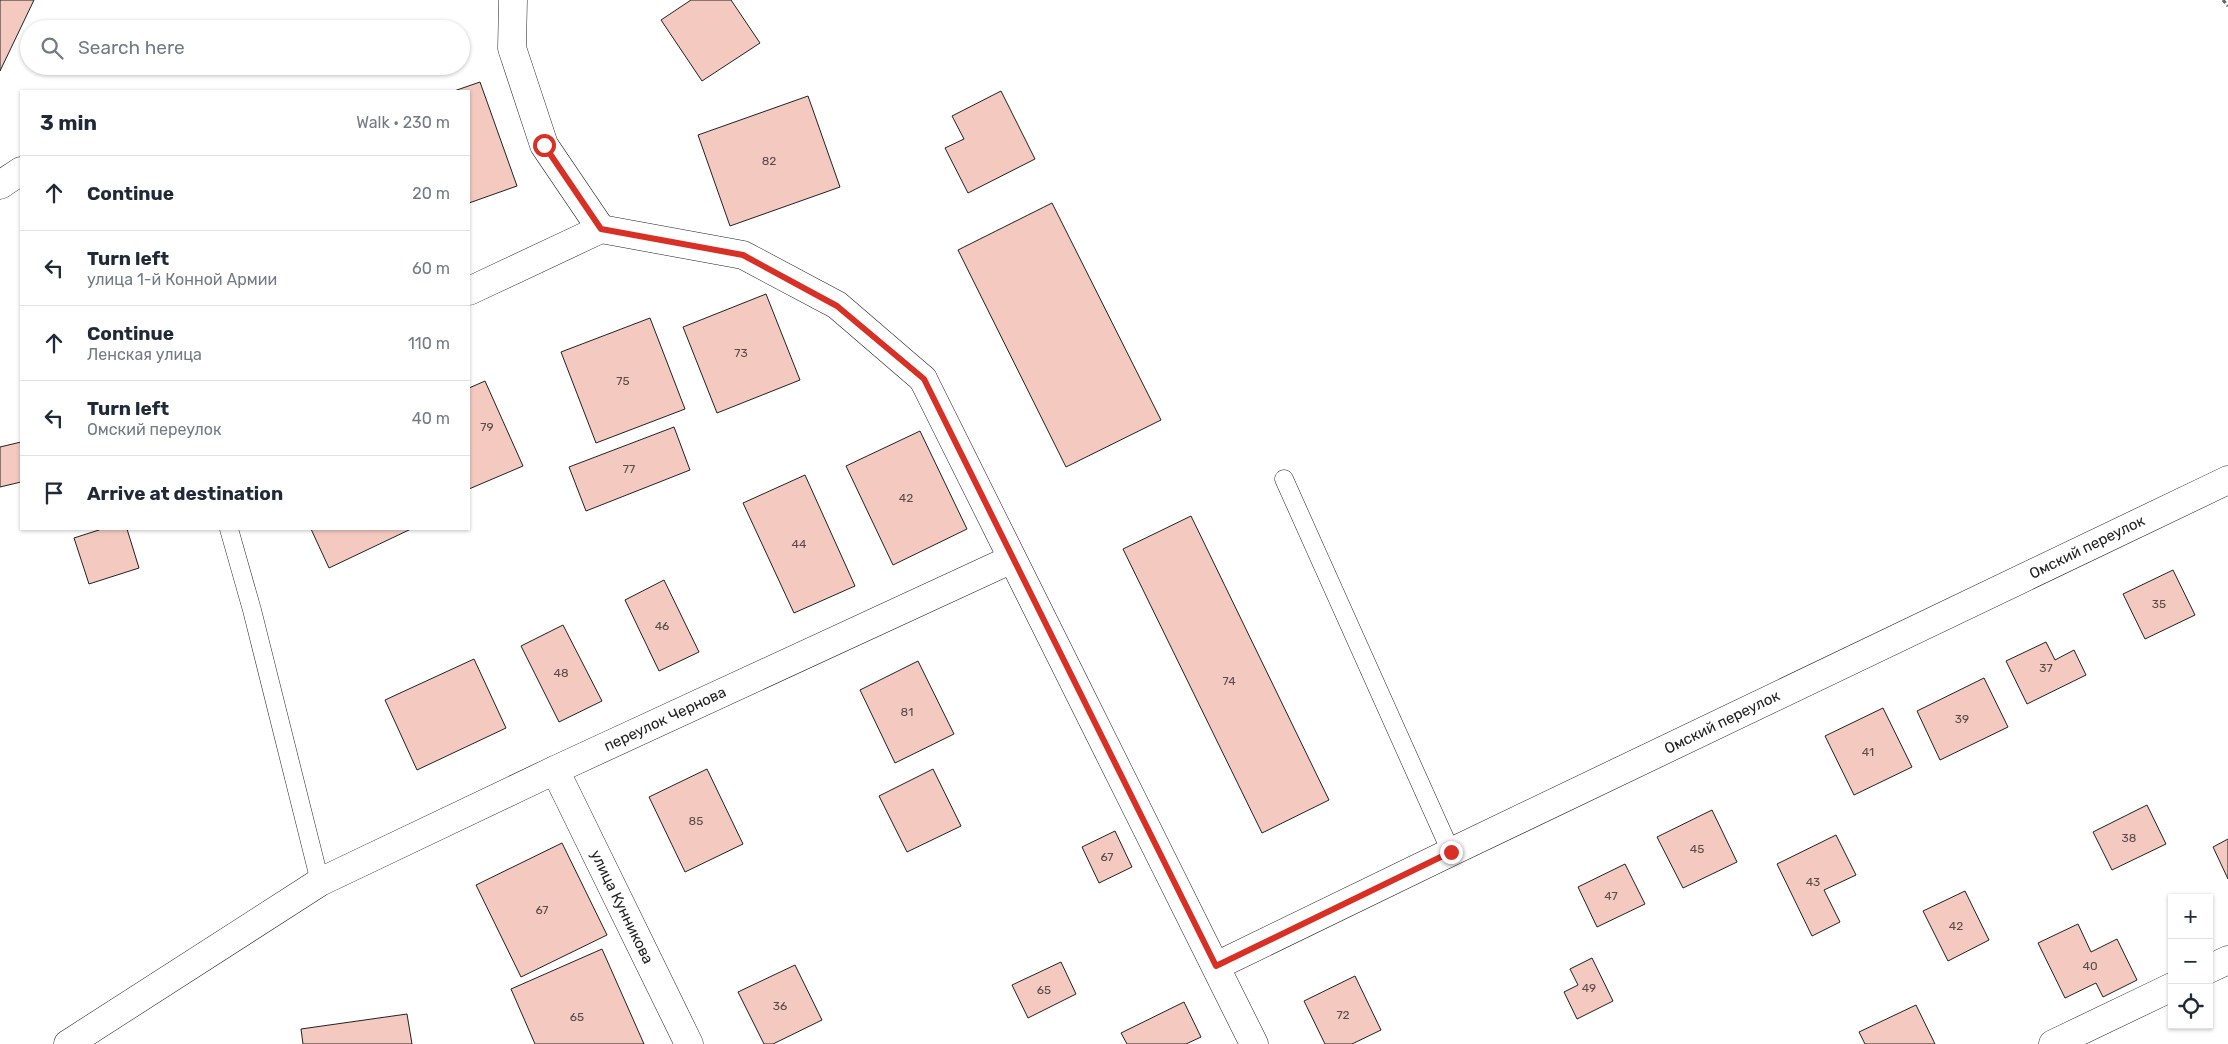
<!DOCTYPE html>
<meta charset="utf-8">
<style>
:root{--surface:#fff;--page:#f2f2f3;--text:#1f2937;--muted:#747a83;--line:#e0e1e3}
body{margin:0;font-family:Rubik,sans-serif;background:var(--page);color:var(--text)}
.controls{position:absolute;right:15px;bottom:15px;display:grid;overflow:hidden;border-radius:0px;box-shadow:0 1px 4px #0004}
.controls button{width:45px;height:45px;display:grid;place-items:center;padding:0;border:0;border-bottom:1px solid var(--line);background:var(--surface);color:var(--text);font:25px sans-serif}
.stop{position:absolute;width:15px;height:15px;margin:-11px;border:4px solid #d93025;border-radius:50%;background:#fff}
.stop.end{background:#d93025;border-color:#fff;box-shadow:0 1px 5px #0008}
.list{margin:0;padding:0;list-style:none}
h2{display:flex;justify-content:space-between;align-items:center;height:65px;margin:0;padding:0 20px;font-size:21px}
h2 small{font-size:16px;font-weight:400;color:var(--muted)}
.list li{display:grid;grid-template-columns:32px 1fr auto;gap:15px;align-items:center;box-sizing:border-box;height:75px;padding:0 20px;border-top:1px solid var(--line)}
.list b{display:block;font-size:19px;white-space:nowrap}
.list p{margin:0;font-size:16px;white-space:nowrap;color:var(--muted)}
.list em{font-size:16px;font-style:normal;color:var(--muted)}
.icon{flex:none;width:28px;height:28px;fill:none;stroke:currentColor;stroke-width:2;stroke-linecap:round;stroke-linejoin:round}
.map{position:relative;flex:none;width:2228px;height:1044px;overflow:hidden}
.search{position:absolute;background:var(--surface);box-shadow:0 1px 4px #0004;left:20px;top:20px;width:450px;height:55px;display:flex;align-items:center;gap:12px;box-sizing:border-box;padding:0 18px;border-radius:28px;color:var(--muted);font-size:19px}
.panel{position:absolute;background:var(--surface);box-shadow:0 1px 4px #0004;left:20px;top:90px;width:450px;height:440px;border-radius:0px}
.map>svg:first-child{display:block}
.building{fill:#f3c9c0;stroke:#222}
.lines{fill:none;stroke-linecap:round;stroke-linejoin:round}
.lane-casing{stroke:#222;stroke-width:19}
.street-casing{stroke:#222;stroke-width:29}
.secondary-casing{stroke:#222;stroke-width:29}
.path{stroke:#646464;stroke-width:3;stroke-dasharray:4 2.5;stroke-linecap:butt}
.lane{stroke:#fff;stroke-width:18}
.street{stroke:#fff;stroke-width:28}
.secondary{stroke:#fff;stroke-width:28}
.route{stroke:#d93025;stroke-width:6}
.labels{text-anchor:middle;stroke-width:4;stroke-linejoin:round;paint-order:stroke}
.number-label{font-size:12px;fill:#564c4a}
.street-label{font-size:15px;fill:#222;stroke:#fff}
</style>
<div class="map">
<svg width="2228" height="1044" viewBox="0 0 2228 1044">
<rect width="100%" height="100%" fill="#fff"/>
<g class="building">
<polygon points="0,0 34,0 0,71"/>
<polygon points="691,0 731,0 760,43 702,81 661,20"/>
<polygon points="480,82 517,186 469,203 469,91 454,91"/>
<polygon points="1001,91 1035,159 968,193 945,148 964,139 952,116"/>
<polygon points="808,96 840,187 730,226 698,135"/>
<polygon points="1052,203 1161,420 1066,467 958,250"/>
<polygon points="766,294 800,380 717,413 683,327"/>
<polygon points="650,318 685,409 596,443 561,352"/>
<polygon points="485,381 523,466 469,489 469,388"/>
<polygon points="674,427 690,470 586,511 569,467"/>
<polygon points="920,431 967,529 893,565 846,466"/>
<polygon points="21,442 21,482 0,487 0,447"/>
<polygon points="805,475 855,586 794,613 743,503"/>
<polygon points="1191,516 1329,800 1262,833 1123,549"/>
<polygon points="102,529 127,529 139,568 89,584 74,538"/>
<polygon points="311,529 411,529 329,568"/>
<polygon points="2173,570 2195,615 2145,639 2123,594"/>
<polygon points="664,580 699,652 659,671 625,600"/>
<polygon points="563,625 602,701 559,722 521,646"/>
<polygon points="2046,642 2055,660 2074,650 2086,675 2027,704 2006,661"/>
<polygon points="474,659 506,728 417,770 385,700"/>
<polygon points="918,661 954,734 895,763 860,690"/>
<polygon points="1984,678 2008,727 1940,760 1917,711"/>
<polygon points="1883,708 1912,767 1854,795 1825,736"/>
<polygon points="707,769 743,844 685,872 649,797"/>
<polygon points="933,769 961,826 907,852 879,796"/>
<polygon points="2147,805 2166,844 2112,870 2093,832"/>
<polygon points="1712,810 1737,862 1683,888 1657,837"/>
<polygon points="1115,831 1132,867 1099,883 1082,847"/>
<polygon points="1836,835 1856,875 1824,890 1840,922 1812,936 1777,864"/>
<polygon points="2228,839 2228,879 2213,847"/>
<polygon points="562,843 607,935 521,977 476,885"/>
<polygon points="1625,864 1645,904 1597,927 1578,887"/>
<polygon points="1965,891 1989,940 1948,961 1923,911"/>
<polygon points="2078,924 2091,952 2117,939 2137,980 2103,997 2096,983 2065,998 2038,943"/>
<polygon points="602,949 644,1044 535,1044 511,989"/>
<polygon points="1592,958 1613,1001 1577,1019 1564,992 1578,985 1570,969"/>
<polygon points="1061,962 1076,994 1028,1018 1012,985"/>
<polygon points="795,965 822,1020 773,1044 764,1044 738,992"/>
<polygon points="1355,976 1381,1030 1352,1044 1325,1044 1304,1001"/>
<polygon points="1184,1002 1201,1037 1186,1044 1127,1044 1121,1033"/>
<polygon points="1916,1005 1935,1044 1865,1044 1859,1032"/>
<polygon points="407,1014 412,1044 303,1044 301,1029"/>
</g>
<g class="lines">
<g class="lane-casing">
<g id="lane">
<polyline points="1284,479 1451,852"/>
<polyline points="229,529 252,610 320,882"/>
</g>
</g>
<g class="street-casing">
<g id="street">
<polyline points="513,0 512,48 544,145 601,229"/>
<polyline points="0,185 21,171"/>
<polyline points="469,291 601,229 743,255 837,305 923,379"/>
<polyline points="555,770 689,1044"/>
<polyline points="1216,966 1451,852 2228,480"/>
<polyline points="2209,969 2228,960"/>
<polyline points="68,1044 320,882 555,770 1012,559"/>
<polyline points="2053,1044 2172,987"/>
</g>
</g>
<g class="secondary-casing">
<polyline id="secondary" points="923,379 1254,1044"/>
</g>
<polyline class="path" points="2223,0 2228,6"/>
<use href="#lane" class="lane"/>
<use href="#street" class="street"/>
<use href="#secondary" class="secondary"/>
</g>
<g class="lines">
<polyline class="route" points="544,145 601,229 743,255 837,306 924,379 1216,966 1451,852"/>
</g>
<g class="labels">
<g class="number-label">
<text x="769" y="165">82</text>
<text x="741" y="357">73</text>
<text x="623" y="385">75</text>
<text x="487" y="431">79</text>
<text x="629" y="473">77</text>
<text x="906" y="502">42</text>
<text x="799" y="548">44</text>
<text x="2159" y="608">35</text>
<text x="662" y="630">46</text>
<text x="2046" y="672">37</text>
<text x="561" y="677">48</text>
<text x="1229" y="685">74</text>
<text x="907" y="716">81</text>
<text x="1962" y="723">39</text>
<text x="1868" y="756">41</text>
<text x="696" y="825">85</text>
<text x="2129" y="842">38</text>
<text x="1697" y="853">45</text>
<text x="1107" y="861">67</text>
<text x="1813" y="886">43</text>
<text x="1611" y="900">47</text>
<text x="542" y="914">67</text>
<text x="1956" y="930">42</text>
<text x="2090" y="970">40</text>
<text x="1589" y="992">49</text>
<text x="1044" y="994">65</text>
<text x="780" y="1010">36</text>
<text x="1343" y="1019">72</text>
<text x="577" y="1021">65</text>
</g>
<g class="street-label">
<text transform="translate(2087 547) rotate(-26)" y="5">Омский переулок</text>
<text transform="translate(665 719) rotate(-25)" y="5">переулок Чернова</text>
<text transform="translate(1722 722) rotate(-26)" y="5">Омский переулок</text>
<text transform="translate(622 907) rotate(64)" y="5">улица Кунникова</text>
</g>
</g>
</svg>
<div class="controls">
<button>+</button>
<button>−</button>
<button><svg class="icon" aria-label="locate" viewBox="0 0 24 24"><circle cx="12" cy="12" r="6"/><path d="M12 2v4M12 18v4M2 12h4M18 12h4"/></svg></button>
</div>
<div class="stop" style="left:544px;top:145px"></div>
<div class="stop end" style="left:1451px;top:852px"></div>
<div class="search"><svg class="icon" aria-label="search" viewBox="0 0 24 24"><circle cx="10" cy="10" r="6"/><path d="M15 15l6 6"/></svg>Search here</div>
<section class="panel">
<h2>3 min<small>Walk · 230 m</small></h2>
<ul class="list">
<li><svg class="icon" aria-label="ahead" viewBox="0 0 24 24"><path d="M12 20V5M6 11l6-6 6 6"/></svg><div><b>Continue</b></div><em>20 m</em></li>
<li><svg class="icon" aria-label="left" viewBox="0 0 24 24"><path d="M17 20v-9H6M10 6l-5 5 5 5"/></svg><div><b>Turn left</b><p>улица 1-й Конной Армии</p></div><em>60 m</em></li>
<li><svg class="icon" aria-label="ahead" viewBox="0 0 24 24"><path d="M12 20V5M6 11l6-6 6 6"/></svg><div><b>Continue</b><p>Ленская улица</p></div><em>110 m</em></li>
<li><svg class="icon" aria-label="left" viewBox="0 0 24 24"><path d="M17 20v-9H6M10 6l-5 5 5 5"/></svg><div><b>Turn left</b><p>Омский переулок</p></div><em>40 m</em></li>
<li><svg class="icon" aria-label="arrive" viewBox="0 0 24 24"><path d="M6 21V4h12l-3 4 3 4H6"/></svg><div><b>Arrive at destination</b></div></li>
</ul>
</section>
</div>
